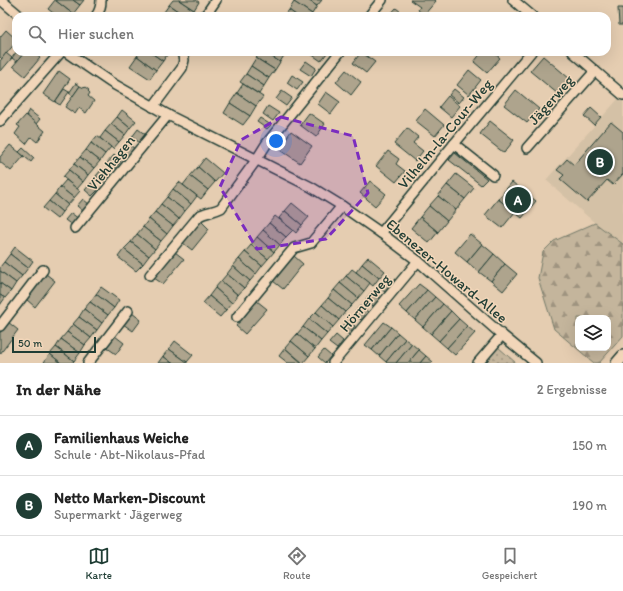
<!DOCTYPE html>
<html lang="de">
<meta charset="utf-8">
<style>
:root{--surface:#fff;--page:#f6f6f6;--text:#222;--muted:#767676;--line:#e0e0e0;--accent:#1f3d34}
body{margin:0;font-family:Itim,sans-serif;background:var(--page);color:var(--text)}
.controls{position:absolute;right:12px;bottom:12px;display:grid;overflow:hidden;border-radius:8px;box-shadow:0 4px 16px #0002}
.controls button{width:36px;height:36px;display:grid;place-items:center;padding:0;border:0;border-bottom:1px solid var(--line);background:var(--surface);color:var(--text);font:20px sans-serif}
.scale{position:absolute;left:12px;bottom:10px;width:84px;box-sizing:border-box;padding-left:4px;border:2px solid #1f3d34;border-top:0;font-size:11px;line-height:14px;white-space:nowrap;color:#1f3d34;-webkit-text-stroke:3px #f2d6b9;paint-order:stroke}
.you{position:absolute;left:276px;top:141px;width:14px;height:14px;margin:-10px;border:3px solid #fff;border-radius:50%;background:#1a73e8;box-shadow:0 0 0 6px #1a73e833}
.badge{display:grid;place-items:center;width:26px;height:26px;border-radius:50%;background:var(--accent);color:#fff;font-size:13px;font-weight:700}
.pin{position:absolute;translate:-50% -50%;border:2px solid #fff;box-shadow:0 1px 4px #0006}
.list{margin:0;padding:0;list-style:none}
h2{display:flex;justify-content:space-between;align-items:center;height:52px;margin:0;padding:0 16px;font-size:17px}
h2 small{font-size:13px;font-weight:400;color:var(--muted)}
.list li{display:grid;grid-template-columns:26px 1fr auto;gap:12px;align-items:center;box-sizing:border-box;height:60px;padding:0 16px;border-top:1px solid var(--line)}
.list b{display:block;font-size:15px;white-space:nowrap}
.list p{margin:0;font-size:13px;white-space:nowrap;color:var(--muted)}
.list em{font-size:13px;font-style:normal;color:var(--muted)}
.icon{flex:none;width:22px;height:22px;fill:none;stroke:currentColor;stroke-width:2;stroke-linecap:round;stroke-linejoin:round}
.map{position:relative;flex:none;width:623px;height:363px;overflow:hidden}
.search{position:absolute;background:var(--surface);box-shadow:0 4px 16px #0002;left:12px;right:12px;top:12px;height:44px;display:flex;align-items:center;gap:10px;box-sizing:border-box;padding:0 14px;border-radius:12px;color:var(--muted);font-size:15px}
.sheet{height:172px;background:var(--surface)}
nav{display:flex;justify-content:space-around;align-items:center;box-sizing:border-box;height:56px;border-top:1px solid var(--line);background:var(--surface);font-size:11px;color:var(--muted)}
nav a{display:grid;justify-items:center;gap:2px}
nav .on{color:var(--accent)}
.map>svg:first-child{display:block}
.built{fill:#d4c1a6}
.grass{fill:url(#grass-dots);stroke:#727968}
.forest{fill:url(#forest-firs);stroke:#727968;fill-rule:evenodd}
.building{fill:#aea48d;stroke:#1f3d34}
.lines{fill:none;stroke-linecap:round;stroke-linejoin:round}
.minor-casing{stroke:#1f3d34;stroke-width:12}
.tertiary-casing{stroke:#1f3d34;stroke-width:14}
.minor{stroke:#f2d6b9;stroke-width:9}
.tertiary{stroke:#f2d6b9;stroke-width:11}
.marked{fill:#7b2cbf;fill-opacity:0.2;stroke:#7b2cbf;stroke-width:3;stroke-dasharray:8 5;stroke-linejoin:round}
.labels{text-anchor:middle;stroke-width:3;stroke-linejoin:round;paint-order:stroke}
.street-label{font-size:15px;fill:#1f3d34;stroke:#f2d6b9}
</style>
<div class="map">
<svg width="623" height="363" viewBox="0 0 623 363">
<defs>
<pattern id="grass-dots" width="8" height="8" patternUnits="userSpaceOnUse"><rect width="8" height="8" fill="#c4b59c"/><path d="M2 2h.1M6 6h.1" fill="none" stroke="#9f9480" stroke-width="1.8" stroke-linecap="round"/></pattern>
<pattern id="forest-firs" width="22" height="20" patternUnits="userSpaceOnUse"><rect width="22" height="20" fill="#c4b59c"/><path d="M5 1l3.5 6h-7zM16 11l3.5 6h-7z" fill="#9f9480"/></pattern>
</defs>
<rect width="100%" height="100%" fill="#e5cdb1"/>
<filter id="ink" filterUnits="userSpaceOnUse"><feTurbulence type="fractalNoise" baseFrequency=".025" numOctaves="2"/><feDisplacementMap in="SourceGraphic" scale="8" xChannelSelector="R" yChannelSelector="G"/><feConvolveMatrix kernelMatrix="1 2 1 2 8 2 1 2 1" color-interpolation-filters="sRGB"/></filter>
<g filter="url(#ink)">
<polygon class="built" points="619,98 623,101 623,244 595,223 546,180"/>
<polygon class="grass" points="498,347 516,363 484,363"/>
<path class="forest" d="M 595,223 L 623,244 L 623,336 L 599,363 L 594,363 L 554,329 L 538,278 L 543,252 L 554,241 ZM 578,318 L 608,318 L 608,348 L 578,348 Z"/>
<g class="building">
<polygon points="55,0 73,14 72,16 57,16 48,9"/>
<polygon points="55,0 73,0 80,5 73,14"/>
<polygon points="73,0 84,0 80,5"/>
<polygon points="173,0 179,0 194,10 190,16 185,16 169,5"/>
<polygon points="179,0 196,0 199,2 194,10"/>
<polygon points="295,0 308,0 317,6 312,14 294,2"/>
<polygon points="308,0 322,0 317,6"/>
<polygon points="410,0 435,0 436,1 424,15 418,10 420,7"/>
<polygon points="294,2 312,14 311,16 297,16 289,10"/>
<polygon points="169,5 185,16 169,16 164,12"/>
<polygon points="396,8 406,16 389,16"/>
<polygon points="618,8 623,8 623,25 619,25"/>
<polygon points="289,10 297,16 284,16"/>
<polygon points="6,30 16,39 16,42 2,59 0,57 0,37"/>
<polygon points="16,52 19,52 22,55 17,62 12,58"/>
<polygon points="25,52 33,52 40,58 25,76 13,66"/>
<polygon points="140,52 150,52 163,61 156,70 137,56"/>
<polygon points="150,52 169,52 163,61"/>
<polygon points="260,52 265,52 280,62 275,70 256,58"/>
<polygon points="265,52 282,52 285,54 280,62"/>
<polygon points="312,52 325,52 327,53 321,61 311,54"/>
<polygon points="361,52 375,62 366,73 353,63"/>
<polygon points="482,52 493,52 500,58 487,73 474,62"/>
<polygon points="6,53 12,58 1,71 0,70 0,61"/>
<polygon points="137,56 156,70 150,79 130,66"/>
<polygon points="543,56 570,79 558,94 530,71"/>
<polygon points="256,58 275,70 269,78 251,66"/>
<polygon points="306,61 316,68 311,76 300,69"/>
<polygon points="251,66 269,78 264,86 246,74"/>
<polygon points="346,70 361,82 351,95 336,82"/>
<polygon points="469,70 481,80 469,95 457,85"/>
<polygon points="59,71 70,79 55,102 43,94"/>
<polygon points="246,74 264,86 259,94 240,82"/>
<polygon points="292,75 303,82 297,90 287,83"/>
<polygon points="76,83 80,86 73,96 69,93"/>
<polygon points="243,84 263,97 256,106 237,93"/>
<polygon points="80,86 84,88 85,87 89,90 88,91 90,93 88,96 94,101 86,113 79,108 75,114 65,107"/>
<polygon points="64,89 69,92 60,105 55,102"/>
<polygon points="454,89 464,97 459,103 449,95"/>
<polygon points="516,90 539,109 527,123 504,105"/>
<polygon points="282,91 292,98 286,106 276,99"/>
<polygon points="326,92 340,102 331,114 318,104"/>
<polygon points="237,93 256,106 250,116 230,103"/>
<polygon points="448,96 460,106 451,117 439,107"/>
<polygon points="230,103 250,116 243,125 224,113"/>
<polygon points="268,106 279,113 273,121 263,114"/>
<polygon points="591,108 601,117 594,125 584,116"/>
<polygon points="425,109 444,125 435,136 416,121"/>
<polygon points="29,110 40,119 36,124 26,115"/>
<polygon points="122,110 136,121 130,128 117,117"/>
<polygon points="309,113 325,124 316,137 300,125"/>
<polygon points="26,115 45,131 37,142 31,137 26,144 15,134 20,127 17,125"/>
<polygon points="117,117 130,128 125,135 111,124"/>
<polygon points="260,118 271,125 267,129 257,122"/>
<polygon points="490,121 514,140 504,153 480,134"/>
<polygon points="611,122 623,132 623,174 613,185 607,180 587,202 560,179 564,175 557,170 567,159 574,165"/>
<polygon points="111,124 125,135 119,142 105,131"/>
<polygon points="407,128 418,137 413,143 423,151 415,161 394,144"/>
<polygon points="138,129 146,135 140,143 132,137"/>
<polygon points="105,131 119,142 113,149 100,138"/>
<polygon points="291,131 312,146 300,163 279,149"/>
<polygon points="97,136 111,147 105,154 91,143"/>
<polygon points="91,143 105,154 100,161 86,150"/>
<polygon points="127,143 135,149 129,157 121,151"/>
<polygon points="10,145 24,156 11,171 0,162 0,157"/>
<polygon points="23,148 34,158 31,162 19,152"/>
<polygon points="86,150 100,161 94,168 80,157"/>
<polygon points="388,151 399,159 396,164 405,171 396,182 376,166"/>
<polygon points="455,153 487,179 481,185 449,160"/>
<polygon points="114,155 121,161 115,169 107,163"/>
<polygon points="80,157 94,168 88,175 74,164"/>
<polygon points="205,158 223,173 215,182 198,167"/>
<polygon points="74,164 88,175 83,182 69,170"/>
<polygon points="198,167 215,182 208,190 190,176"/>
<polygon points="102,169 110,175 104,182 96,176"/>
<polygon points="69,170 83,182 77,189 63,177"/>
<polygon points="456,174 474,188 465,199 447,185"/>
<polygon points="190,176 208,190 201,199 183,185"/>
<polygon points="66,180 80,191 74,198 60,187"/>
<polygon points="370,181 386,194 375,206 360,193"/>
<polygon points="179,182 197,196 191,204 173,189"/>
<polygon points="512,182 536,201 522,218 498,199"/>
<polygon points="91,183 99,189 92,196 85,190"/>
<polygon points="447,185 465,199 456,210 438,196"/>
<polygon points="60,187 74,198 68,205 55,194"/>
<polygon points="173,189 191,204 185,211 167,197"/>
<polygon points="55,194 68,205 62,212 49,201"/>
<polygon points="438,196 456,210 447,221 429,206"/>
<polygon points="167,197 185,211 179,219 161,204"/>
<polygon points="83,199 90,205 84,212 77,206"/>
<polygon points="498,199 515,212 502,228 485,215"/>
<polygon points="49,201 62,212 57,219 43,208"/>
<polygon points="292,203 309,217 302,225 285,211"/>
<polygon points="161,204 179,219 173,226 155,212"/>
<polygon points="429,206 447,221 438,232 420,217"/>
<polygon points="285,211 302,225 296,233 279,218"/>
<polygon points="155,212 173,226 167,234 149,219"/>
<polygon points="71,213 79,219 73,226 65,220"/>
<polygon points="275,216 293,230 286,237 269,223"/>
<polygon points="420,217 438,232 429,243 411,228"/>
<polygon points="149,219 167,234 161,241 143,227"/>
<polygon points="201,221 209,229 192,250 183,243"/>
<polygon points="269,223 286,237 280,245 263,230"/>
<polygon points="143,227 161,241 155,249 137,234"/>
<polygon points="263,230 280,245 274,252 257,237"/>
<polygon points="137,234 155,249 149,256 131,242"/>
<polygon points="470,234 482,244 467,262 455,252"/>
<polygon points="257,237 274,252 268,259 251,245"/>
<polygon points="131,242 149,256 143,264 124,249"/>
<polygon points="482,244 494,254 479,272 467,262"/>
<polygon points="251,245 268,259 262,266 245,252"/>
<polygon points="15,247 33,261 28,268 10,254"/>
<polygon points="124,249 143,264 136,271 118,257"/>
<polygon points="175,252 184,259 163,284 154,278"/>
<polygon points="245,252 262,266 256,274 239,259"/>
<polygon points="10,254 28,268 22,276 4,262"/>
<polygon points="494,254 505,264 491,281 479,272"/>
<polygon points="294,256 303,264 283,289 273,281"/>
<polygon points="368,257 385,271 379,278 362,264"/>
<polygon points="239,259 256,274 250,281 233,266"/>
<polygon points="4,262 22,276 16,283 0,271 0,267"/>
<polygon points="362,264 379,278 373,286 356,272"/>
<polygon points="505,264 517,274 503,291 491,281"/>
<polygon points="233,266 250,281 244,288 227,274"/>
<polygon points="352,269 370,283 364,291 346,276"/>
<polygon points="0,271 16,283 11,291 0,283"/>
<polygon points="46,274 55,281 35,307 26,299"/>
<polygon points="227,274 244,288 238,295 221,281"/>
<polygon points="346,276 364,291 358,298 340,283"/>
<polygon points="387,276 393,281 385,292 378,287"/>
<polygon points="221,281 238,295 232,303 215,288"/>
<polygon points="0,283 11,291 5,298 0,295"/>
<polygon points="340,283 358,298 352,305 334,290"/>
<polygon points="419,284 427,290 407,313 399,306"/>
<polygon points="101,287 119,300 114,308 96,294"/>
<polygon points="215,288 232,303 226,310 209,296"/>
<polygon points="334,290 352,305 345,312 328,298"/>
<polygon points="427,290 435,297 415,320 407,313"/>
<polygon points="372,292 380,298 373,306 366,299"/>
<polygon points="96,294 114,308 108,315 90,302"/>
<polygon points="0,295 5,298 0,305"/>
<polygon points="209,296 226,310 220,317 203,303"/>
<polygon points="435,297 443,304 423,327 415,320"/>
<polygon points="328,298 345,312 339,320 322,305"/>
<polygon points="257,301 267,309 245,334 236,326"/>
<polygon points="90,302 108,315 102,323 84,309"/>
<polygon points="443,304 451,311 431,334 423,327"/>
<polygon points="322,305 339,320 333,327 316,312"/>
<polygon points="360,306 368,312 361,320 354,314"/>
<polygon points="84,309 102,323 97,330 79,317"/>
<polygon points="451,311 459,319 439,341 431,334"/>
<polygon points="316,312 333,327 327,334 309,319"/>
<polygon points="132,313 141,320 133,331 123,324"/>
<polygon points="79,317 97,330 91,338 73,324"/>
<polygon points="309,319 327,334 321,341 303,327"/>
<polygon points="459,319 467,326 447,348 439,341"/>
<polygon points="348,320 355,326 349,335 341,328"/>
<polygon points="8,322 18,330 0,354 0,333"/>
<polygon points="384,322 391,327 372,350 365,345"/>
<polygon points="73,324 91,338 85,345 67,332"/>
<polygon points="467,326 475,333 455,355 447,348"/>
<polygon points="303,327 321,341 315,349 297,334"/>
<polygon points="391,327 398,333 379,356 372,350"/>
<polygon points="67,332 85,345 80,353 61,339"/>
<polygon points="398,333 405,339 386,362 379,356"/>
<polygon points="297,334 315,349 309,356 291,341"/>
<polygon points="336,335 343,341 337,349 329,343"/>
<polygon points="115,336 124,343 116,354 106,347"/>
<polygon points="61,339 80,353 74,361 56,347"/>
<polygon points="405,339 412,344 396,363 387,363 386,362"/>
<polygon points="175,341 193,355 187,362 169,349"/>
<polygon points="291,341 309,356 303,363 285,348"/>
<polygon points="412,344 419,350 408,363 396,363"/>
<polygon points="56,347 74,361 72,363 61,363 50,354"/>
<polygon points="285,348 302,363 288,363 279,356"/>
<polygon points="169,349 187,362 187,363 172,363 163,356"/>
<polygon points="324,350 331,356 325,363 318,357"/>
<polygon points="419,350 426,356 420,363 408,363"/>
<polygon points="50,354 61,363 46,363 44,362"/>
<polygon points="163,356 172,363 158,363"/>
<polygon points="426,356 433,362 432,363 420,363"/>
</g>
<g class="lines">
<g class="minor-casing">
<g id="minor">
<polyline points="1,0 20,16"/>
<polyline points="513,0 532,16"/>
<path d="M 96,16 C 100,11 101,6 101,0"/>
<polyline points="205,16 216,0"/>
<polyline points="369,16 382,0"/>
<polyline points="66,52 110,82 168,115 311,187 342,206 381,233 418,261 502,335 536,363"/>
<polyline points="573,52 623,95"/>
<polyline points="153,107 182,68 184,60 182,52"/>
<polyline points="0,121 61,52"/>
<polyline points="454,144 493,175"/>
<polyline points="527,148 595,71"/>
<polyline points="75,228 168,115"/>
<polyline points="381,233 454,144 531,52"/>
<path d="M 150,275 L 199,216 C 206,212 213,212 221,208 L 257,159 L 267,143 L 340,52"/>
<polyline points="237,317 294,248 311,243 342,206"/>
<polyline points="0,326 43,270"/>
<polyline points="88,363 128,311"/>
<polyline points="333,363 418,261"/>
<polyline points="478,363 502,335"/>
</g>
</g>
<g class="tertiary-casing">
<polyline id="tertiary" points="617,363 623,356"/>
</g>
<use href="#minor" class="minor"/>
<use href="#tertiary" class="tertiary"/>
</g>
</g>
<path class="marked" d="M 281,117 L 353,136 L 368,193 L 326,239 L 257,249 L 220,187 L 241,140 Z"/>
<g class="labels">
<g class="street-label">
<text transform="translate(551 100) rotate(-49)" y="5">Jägerweg</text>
<text transform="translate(445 134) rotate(-50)" y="5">Vilhelm-la-Cour-Weg</text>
<text transform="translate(111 163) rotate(-51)" y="5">Viehhagen</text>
<text transform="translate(447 271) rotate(40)" y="5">Ebenezer-Howard-Allee</text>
<text transform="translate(365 303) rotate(-50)" y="5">Hörnerweg</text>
</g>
</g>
</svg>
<div class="controls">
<button><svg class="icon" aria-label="layers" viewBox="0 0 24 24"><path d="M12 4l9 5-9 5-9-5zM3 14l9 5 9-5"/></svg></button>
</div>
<div class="scale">50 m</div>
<div class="you"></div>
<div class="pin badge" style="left:518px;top:200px">A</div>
<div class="pin badge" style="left:600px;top:162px">B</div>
<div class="search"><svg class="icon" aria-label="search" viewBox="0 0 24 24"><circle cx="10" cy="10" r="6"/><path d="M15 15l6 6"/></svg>Hier suchen</div>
</div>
<section class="sheet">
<h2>In der Nähe<small>2 Ergebnisse</small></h2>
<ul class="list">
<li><span class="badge">A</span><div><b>Familienhaus Weiche</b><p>Schule · Abt-Nikolaus-Pfad</p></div><em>150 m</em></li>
<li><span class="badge">B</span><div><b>Netto Marken-Discount</b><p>Supermarkt · Jägerweg</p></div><em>190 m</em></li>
</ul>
</section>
<nav>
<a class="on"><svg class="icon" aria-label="map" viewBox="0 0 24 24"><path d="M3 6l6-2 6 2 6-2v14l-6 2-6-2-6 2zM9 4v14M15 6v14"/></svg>Karte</a>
<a><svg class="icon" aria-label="directions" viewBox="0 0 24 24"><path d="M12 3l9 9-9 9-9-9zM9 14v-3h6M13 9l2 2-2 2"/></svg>Route</a>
<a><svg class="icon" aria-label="saved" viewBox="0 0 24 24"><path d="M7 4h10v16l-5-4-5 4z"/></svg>Gespeichert</a>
</nav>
